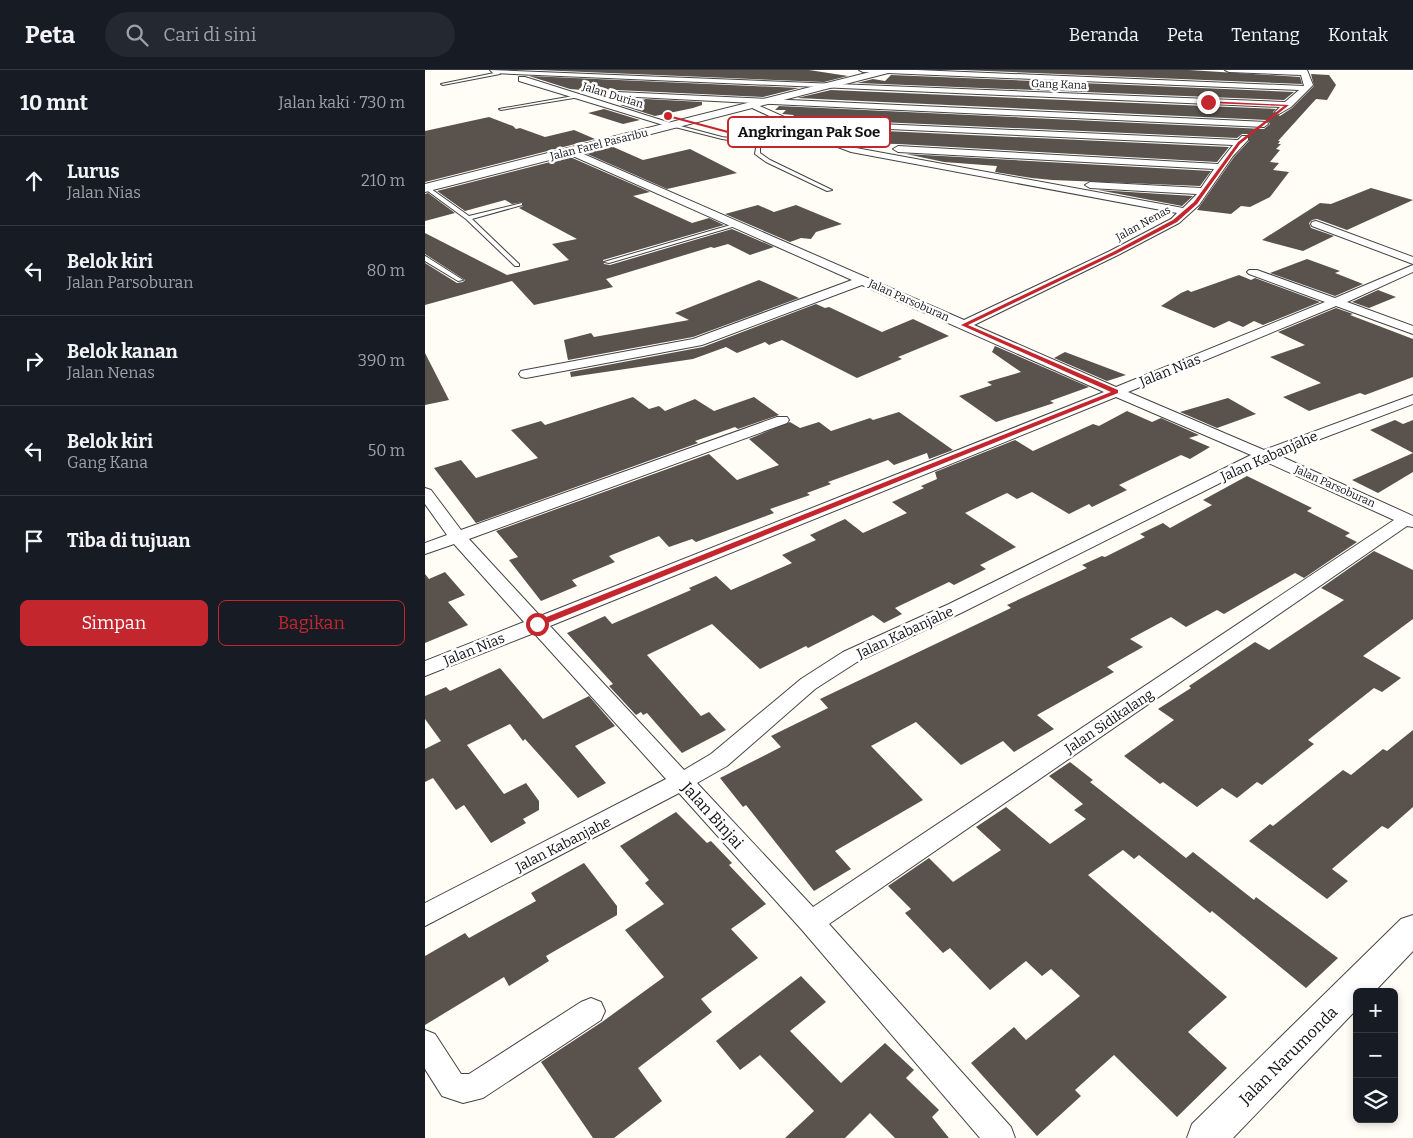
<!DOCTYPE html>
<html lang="id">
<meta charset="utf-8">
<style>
:root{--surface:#171b24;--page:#242831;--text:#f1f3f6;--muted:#9ea1a6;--line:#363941;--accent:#c4262e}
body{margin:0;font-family:Bitter,serif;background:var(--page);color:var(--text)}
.controls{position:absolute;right:15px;bottom:15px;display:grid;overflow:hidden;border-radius:8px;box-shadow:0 2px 8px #0003}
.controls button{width:45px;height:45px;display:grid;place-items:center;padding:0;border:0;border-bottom:1px solid var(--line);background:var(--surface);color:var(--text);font:25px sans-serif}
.stop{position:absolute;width:15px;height:15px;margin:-11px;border:4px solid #c4262e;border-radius:50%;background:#fff}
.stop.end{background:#c4262e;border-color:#fff;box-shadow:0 1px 5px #0008}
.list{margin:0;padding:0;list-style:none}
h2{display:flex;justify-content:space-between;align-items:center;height:65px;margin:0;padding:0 20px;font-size:21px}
h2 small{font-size:16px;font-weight:400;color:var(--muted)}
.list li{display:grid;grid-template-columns:32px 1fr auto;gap:15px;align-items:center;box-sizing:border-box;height:90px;padding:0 20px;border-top:1px solid var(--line)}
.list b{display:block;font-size:19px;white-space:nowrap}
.list p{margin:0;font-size:16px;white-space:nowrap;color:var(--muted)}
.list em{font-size:16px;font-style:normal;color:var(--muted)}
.actions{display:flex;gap:10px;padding:15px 20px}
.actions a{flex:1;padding:11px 0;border:1px solid var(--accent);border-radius:8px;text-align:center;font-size:18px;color:var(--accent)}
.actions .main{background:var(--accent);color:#fff}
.icon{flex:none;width:28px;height:28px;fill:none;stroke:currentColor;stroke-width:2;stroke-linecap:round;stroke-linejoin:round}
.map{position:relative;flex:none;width:988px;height:1068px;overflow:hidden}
header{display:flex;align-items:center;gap:30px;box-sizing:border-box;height:70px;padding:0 25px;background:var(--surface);border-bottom:1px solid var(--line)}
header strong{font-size:24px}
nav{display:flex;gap:28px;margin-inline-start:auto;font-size:18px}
.search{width:350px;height:45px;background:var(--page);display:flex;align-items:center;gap:12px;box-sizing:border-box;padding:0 18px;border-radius:28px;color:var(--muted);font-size:19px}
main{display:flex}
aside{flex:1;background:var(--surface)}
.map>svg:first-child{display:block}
.building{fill:#5a524d}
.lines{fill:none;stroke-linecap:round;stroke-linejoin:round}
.service-casing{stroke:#444;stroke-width:2}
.minor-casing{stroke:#444;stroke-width:2}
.tertiary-casing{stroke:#444;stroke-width:2}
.service{fill:#fff;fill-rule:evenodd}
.minor{fill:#fff;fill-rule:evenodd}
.tertiary{fill:#fff;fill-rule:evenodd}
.route{fill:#c4262e}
.labels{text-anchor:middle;stroke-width:5;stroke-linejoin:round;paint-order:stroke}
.far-street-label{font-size:11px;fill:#111;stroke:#fff}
.street-label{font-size:14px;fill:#111;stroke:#fff}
.near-street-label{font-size:16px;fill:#111;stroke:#fff}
.leader{fill:none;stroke:#c4262e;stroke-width:2}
.callout-dot{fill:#c4262e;stroke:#fff;stroke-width:2}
.callout{fill:#fff;stroke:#c4262e;stroke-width:2}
.callout-label{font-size:15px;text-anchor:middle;font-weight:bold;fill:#111}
</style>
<header>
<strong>Peta</strong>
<div class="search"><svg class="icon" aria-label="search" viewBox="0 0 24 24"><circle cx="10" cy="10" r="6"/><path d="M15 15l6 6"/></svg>Cari di sini</div>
<nav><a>Beranda</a><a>Peta</a><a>Tentang</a><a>Kontak</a></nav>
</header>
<main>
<aside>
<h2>10 mnt<small>Jalan kaki · 730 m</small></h2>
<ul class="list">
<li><svg class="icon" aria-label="ahead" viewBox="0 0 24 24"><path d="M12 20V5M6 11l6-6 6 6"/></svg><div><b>Lurus</b><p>Jalan Nias</p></div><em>210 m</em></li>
<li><svg class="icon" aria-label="left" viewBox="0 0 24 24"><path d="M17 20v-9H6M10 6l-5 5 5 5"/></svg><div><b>Belok kiri</b><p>Jalan Parsoburan</p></div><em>80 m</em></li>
<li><svg class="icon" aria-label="right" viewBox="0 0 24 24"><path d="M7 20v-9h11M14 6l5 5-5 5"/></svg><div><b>Belok kanan</b><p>Jalan Nenas</p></div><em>390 m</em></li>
<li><svg class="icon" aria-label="left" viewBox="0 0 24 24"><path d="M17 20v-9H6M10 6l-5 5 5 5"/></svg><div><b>Belok kiri</b><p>Gang Kana</p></div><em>50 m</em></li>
<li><svg class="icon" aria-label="arrive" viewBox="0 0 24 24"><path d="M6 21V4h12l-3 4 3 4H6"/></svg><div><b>Tiba di tujuan</b></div></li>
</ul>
<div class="actions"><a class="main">Simpan</a><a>Bagikan</a></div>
</aside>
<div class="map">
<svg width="988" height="1068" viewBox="0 0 988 1068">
<rect width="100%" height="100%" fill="#fffdf5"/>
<g class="building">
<polygon points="112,0 384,0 423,6 399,12"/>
<polygon points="537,0 764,0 875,7 877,14"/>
<polygon points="886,4 904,5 911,15 902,30 891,29 853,71 855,71 853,74 856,74 851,79 855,80 845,92 854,93 848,100 864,102 845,127 825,137 816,136 806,144 772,140 809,87 824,71 823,64 817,64 812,68 366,48 369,45 357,44 361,40 350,40 354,36 839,59 845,54 842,50 372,28 406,20 851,39 848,42 855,46 867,38 889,16"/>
<polygon points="466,5 869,22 859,30 432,13 448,9 460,11"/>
<polygon points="104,6 374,18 338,27 170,19 168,21 145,19"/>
<polygon points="221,29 277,32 277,35 268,38 230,46 195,35"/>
<polygon points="179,39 215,50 198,54 163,43"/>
<polygon points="64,47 88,56 91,59 95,58 120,67 149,60 170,69 0,112 0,61"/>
<polygon points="396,58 804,77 792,92 473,74 425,73 417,70 419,69 409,66 411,64 394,60"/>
<polygon points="186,76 218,90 265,79 312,103 242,119 160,83"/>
<polygon points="481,84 786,101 775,116 627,110 607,108 570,102 572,96 519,92"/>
<polygon points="145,87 225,122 208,126 267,153 284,148 299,155 178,190 179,194 185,195 307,159 349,177 325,185 303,174 289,178 286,177 181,209 188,217 109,235 87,211 0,235 0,193 32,213 38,212 40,210 0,184 0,163 82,205 144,190 127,174 152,169 94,138 98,136 98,132 87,134 80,130 40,141 12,121"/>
<polygon points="946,118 988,130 922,160 892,149 887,150 884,153 886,158 909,166 878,181 837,170 895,133 906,134"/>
<polygon points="673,120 768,126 757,136"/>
<polygon points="3,123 30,143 0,151 0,124"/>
<polygon points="333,135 349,142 371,135 417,154 391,162 386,169 376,168 365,172 300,144"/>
<polygon points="882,189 915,201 910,203 938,214 910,226 845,203"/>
<polygon points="814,205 826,210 830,208 895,232 838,255 829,251 818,257 804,251 789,258 736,236 756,223 763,220 766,222"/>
<polygon points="334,210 374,228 268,267 143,290 139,270 166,263 169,267 264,250 250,243"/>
<polygon points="953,220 971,227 944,238 927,232"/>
<polygon points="391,234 400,238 404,237 457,262 488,249 524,266 473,287 477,289 432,308 357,270 344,275 340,272 312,283 301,277 268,289 146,307 145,302 278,277"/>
<polygon points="911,238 928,244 925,245 988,269 988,307 940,325 935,323 884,341 858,327 896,313 845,287 880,275 853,262"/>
<polygon points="570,276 664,317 625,331 629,333 571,352 534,326 567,315 562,312 596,302 567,282"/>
<polygon points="640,282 701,305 682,311 629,288"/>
<polygon points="0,283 24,330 0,335"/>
<polygon points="208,327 224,339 234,336 240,341 270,329 289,341 329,327 354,345 313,359 310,357 270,371 273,373 51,453 9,398 36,390 51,408 113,388 86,360 116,351 120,355"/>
<polygon points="803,328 831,344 792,358 755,342"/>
<polygon points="702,341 727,352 736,348 774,365 764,368 785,377 765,389 756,385 694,415 702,420 667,437 664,434 644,444 607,422 592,429 582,423 540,443 591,477 555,495 561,499 529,515 524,512 470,538 477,544 459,553 448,545 383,578 381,576 335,599 287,554 222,585 276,646 284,642 301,660 257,683 222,643 218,645 216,642 211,645 184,616 188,614 142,563 180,546 187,554 266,520 264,518 291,506 306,520 367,493 357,485 391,470 385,465 420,449 438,463 482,443 467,432 499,418 496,416 512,409 510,402 590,370 608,381 668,354 674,356"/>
<polygon points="474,342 528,380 504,389 502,383 469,395 463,390 403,412 406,414 382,423 385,425 345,439 349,443 271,472 267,469 244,477 234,466 184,486 190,492 147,510 152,516 116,531 84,490 93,487 71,461 284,384 312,410 354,395 324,369 365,352 375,358 394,352 406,361 445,348 448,350"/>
<polygon points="970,350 978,354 988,350 988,383 945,360"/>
<polygon points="988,383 988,402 953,423 927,410"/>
<polygon points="822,406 887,438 882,441 925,463 920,466 932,472 879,508 870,503 799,544 792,540 761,557 746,547 705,569 718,577 682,597 689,602 612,645 629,659 589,682 578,671 536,695 491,652 446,676 498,730 410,781 426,799 389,821 321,735 318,737 295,708 356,677 346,666 403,638 395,629 586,538 582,535 662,498 657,495 677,486 680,487 720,467 715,464 738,453 745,458 787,435 778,430"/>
<polygon points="949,481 988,500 988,549 938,586 976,608 957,622 949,618 883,670 889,674 837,715 832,712 812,728 797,718 772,737 738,712 735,714 699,686 749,650 733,639 766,618 764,616 830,572 844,580 919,530 896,518"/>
<polygon points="20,502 40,525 23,532 43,555 0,573 0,504 4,509"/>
<polygon points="75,598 118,649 164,626 190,656 150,676 181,713 153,728 100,669 98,671 85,654 42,675 79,724 101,713 114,731 114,740 98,749 101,753 66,773 39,735 31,740 8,708 0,712 0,679 16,671 0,649 0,626 21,617 25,621"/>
<polygon points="988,660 988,737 963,759 957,756 907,799 923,811 902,829 824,771 845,754 848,756 918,700 926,705 958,679 962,681"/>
<polygon points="645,692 668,710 665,712 761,788 768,782 829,830 831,827 913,888 881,918 787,841 785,843 714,785 709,789 698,780 663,805 802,927 763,962 802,998 752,1047 689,985 650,1020 656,1026 612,1066 546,993 589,957 601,970 655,926 626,899 617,906 601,891 565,920 525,878 518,883 480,843 486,839 463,816 504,788 528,812 576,780 551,757 581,737 625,774 661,749 649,740 658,734 624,706"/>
<polygon points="251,742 282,773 286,771 307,793 304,795 341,834 306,859 333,888 276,929 287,942 213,998 237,1031 189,1068 168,1068 116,992 177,952 239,907 200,860 239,834 220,813 224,810 195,776"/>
<polygon points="159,793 192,836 192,845 121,886 124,891 84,916 79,907 0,955 0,886 40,863 44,868 111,831 106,823"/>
<polygon points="376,906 401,932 365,961 416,1013 460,973 489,1000 481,1008 514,1040 507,1047 524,1068 470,1068 445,1043 420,1068 360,1068 389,1041 335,985 315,1000 291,971"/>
</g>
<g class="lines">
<g class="service-casing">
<g id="service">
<polygon points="74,2 75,4 18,15 16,14"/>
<polygon points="154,25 155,27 76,40 74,39"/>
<polygon points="248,54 297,67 327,71 335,78 335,83 345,90 407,120 402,121 341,92 330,84 331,78 324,73 297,69 246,56"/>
<polygon points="2,116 44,146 97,133 97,135 47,149 94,194 94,196 90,196 41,149 0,119 0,117"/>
<polygon points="309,154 314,155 184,193 179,192"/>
<polygon points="0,186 2,187 38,210 33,211 0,191"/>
</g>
</g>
<g class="minor-casing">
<g id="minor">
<polygon points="65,0 860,32 874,20 438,2 434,0 492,0 879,16 876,5 804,2 800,0 882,0 888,15 866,37 854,44 850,42 855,37 68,3"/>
<polygon points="94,7 100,7 252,55 245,57 94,11"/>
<path d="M 170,21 L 842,52 L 843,54 L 839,57 L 328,33 L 366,50 L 813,70 L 817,66 L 823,66 L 823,70 L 808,86 L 774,135 L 754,153 L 693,185 L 549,255 L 691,317 L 900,232 L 824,204 L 822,202 L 824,200 L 832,200 L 910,228 L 988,195 L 988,202 L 922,232 L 988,256 L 988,264 L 911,236 L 703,322 L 839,380 L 988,325 L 988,334 L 853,385 L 988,446 L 988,457 L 982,456 L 404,854 L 586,1057 L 590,1068 L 555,1068 L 377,860 L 254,723 L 0,856 L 0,833 L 241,709 L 109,563 L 0,606 L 0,591 L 99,552 L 29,474 L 0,484 L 0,473 L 22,465 L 0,434 L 0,418 L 6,420 L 36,460 L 352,347 L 362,347 L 364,350 L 362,353 L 44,469 L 115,546 L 679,322 L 437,215 L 277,275 L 101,308 L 96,307 L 94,304 L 96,301 L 101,300 L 268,269 L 427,210 L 141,83 L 141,79 L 147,79 L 539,250 L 685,181 L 746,149 L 752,143 L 426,82 L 402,73 L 325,37 L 324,35 L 328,33 L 173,25 L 169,23 ZM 378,55 L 808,75 L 793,94 L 473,76 L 468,79 L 473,82 L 789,99 L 776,118 L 665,112 L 660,115 L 665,118 L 772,124 L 758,138 L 431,78 ZM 691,327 L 826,385 L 524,534 L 418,582 L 376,609 L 286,684 L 259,700 L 125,556 ZM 839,391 L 969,450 L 388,837 L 272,713 L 302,696 L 390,619 L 432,592 L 538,542 Z"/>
<polygon points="891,151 988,187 988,194 887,156 886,154 887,152"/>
<polygon points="166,928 176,932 180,941 176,950 58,1028 38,1033 17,1026 0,999 0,960 10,964 36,1004 44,1004 156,932"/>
</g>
</g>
<g class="tertiary-casing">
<g id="tertiary">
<polygon points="453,0 469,0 467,2 0,122 0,114"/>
<polygon points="988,845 988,881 949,922 932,922 932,939 808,1068 762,1068 767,1054 976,849"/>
</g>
</g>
<use href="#service" class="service"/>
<use href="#minor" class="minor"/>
<use href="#tertiary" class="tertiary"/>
</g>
<polygon class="route" points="782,31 864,35 815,74 772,134 752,152 691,184 543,255 693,320 693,323 115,556 109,556 109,552 686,322 536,255 688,182 748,150 769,132 813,72 859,36 783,33"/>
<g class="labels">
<g class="far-street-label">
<text transform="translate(634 14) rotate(2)" y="4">Gang Kana</text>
<text transform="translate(188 25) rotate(17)" y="4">Jalan Durian</text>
<text transform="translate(174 74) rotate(-14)" y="4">Jalan Farel Pasaribu</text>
<text transform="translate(718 153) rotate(-29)" y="4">Jalan Nenas</text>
<text transform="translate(484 230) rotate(24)" y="4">Jalan Parsoburan</text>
<text transform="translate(910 416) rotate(24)" y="4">Jalan Parsoburan</text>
</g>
<g class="street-label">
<text transform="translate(745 300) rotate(-22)" y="5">Jalan Nias</text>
<text transform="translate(844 386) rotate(-24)" y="5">Jalan Kabanjahe</text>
<text transform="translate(480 562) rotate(-25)" y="5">Jalan Kabanjahe</text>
<text transform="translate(49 579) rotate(-22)" y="5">Jalan Nias</text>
<text transform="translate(684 651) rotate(-34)" y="5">Jalan Sidikalang</text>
<text transform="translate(138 774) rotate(-27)" y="5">Jalan Kabanjahe</text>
</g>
<g class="near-street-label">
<text transform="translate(288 745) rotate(48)" y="6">Jalan Binjai</text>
<text transform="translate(863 985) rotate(-45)" y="6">Jalan Narumonda</text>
</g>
</g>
<path class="leader" d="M243 46L303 62"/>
<circle class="callout-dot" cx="243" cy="46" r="5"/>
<rect class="callout" x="303" y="47" width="162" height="30" rx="5"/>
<g class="callout-label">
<text x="384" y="67">Angkringan Pak Soe</text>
</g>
</svg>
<div class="controls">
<button>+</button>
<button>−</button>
<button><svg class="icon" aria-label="layers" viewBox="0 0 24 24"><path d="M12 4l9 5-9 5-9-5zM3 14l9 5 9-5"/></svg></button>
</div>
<div class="stop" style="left:112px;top:554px"></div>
<div class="stop end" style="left:783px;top:32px"></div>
</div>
</main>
